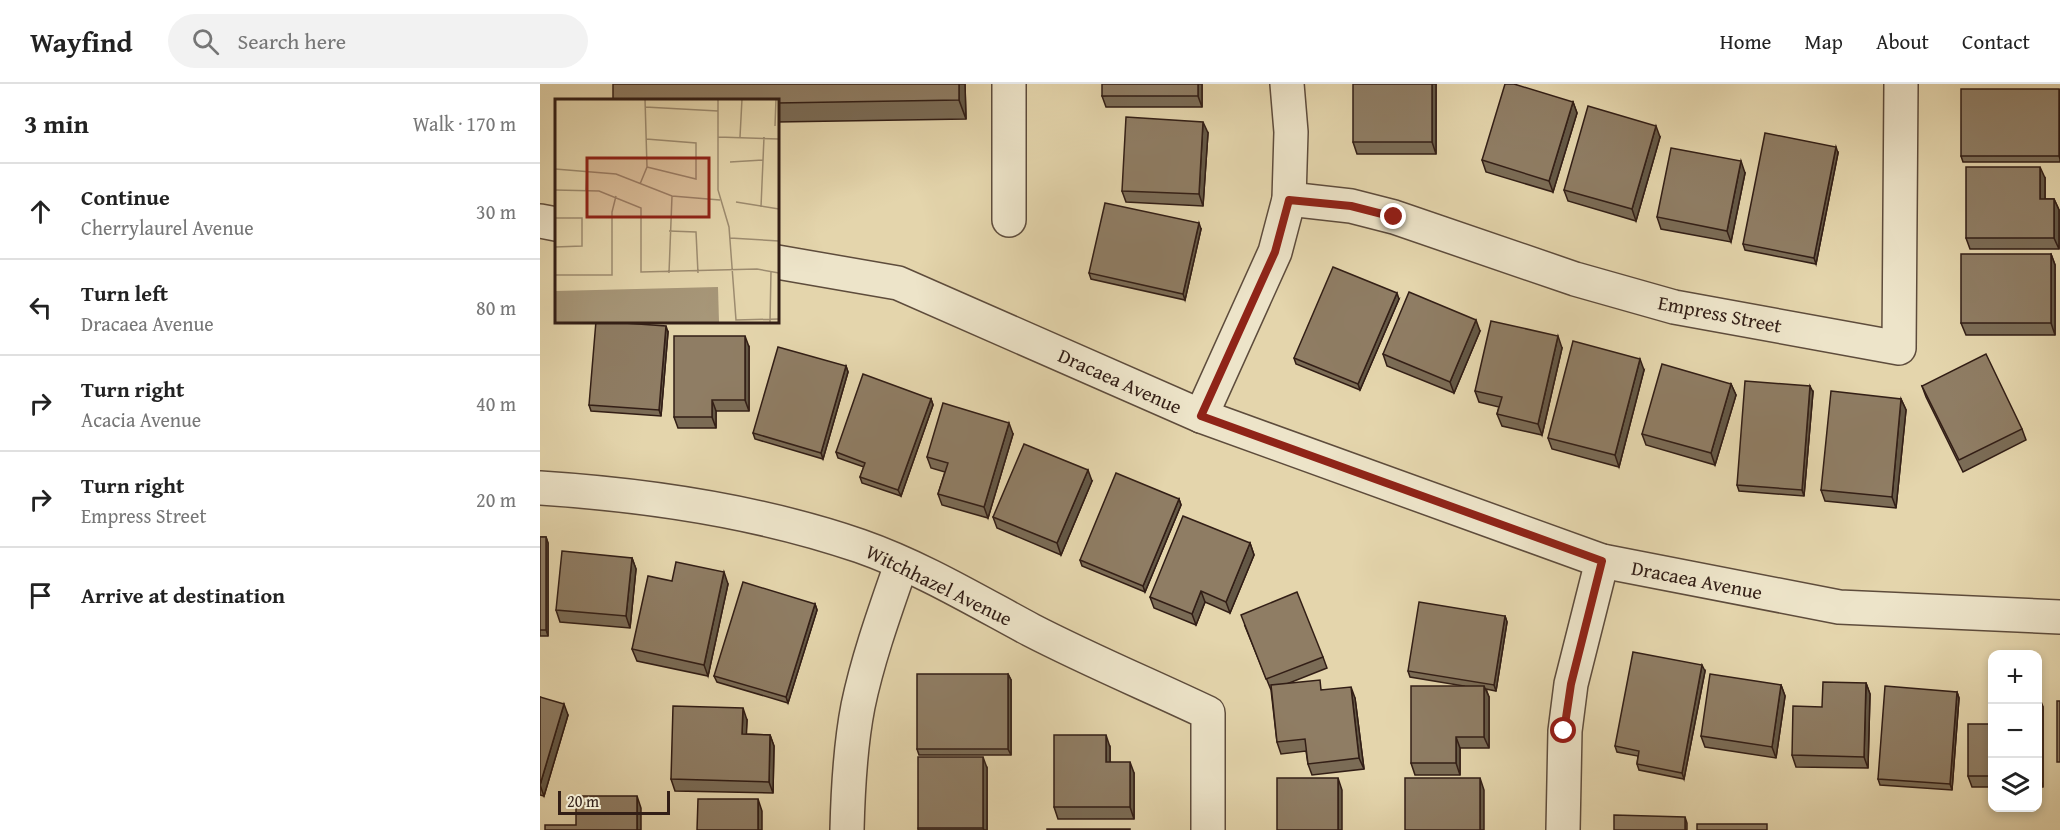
<!DOCTYPE html>
<meta charset="utf-8">
<style>
:root{--surface:#fff;--page:#f2f2f2;--text:#222;--muted:#767676;--line:#e0e0e0}
body{margin:0;font-family:"Gentium Book Plus",serif;background:var(--page);color:var(--text)}
.controls{position:absolute;right:18px;bottom:18px;display:grid;overflow:hidden;border-radius:12px;box-shadow:0 3px 9px #0003}
.controls button{width:54px;height:54px;display:grid;place-items:center;padding:0;border:0;border-bottom:2px solid var(--line);background:var(--surface);color:var(--text);font:30px sans-serif}
.scale{position:absolute;left:18px;bottom:15px;width:112px;box-sizing:border-box;padding-left:6px;border:3px solid #321e16;border-top:0;font-size:16px;line-height:21px;white-space:nowrap;color:#321e16;-webkit-text-stroke:4px #ede4c9;paint-order:stroke}
.stop{position:absolute;width:18px;height:18px;margin:-14px;border:4px solid #8f2418;border-radius:50%;background:#fff}
.stop.end{background:#8f2418;border-color:#fff;box-shadow:0 2px 6px #0008}
.list{margin:0;padding:0;list-style:none}
h2{display:flex;justify-content:space-between;align-items:center;height:78px;margin:0;padding:0 24px;font-size:26px}
h2 small{font-size:20px;font-weight:400;color:var(--muted)}
.list li{display:grid;grid-template-columns:39px 1fr auto;gap:18px;align-items:center;box-sizing:border-box;height:96px;padding:0 24px;border-top:2px solid var(--line)}
.list b{display:block;font-size:22px;white-space:nowrap}
.list p{margin:0;font-size:20px;white-space:nowrap;color:var(--muted)}
.list em{font-size:20px;font-style:normal;color:var(--muted)}
.icon{flex:none;width:33px;height:33px;fill:none;stroke:currentColor;stroke-width:2;stroke-linecap:round;stroke-linejoin:round}
.map{position:relative;flex:none;width:1520px;height:746px;overflow:hidden}
header{display:flex;align-items:center;gap:36px;box-sizing:border-box;height:84px;padding:0 30px;background:var(--surface);border-bottom:2px solid var(--line)}
header strong{font-size:28px}
nav{display:flex;gap:33px;margin-inline-start:auto;font-size:21px}
.search{width:420px;height:54px;background:var(--page);display:flex;align-items:center;gap:15px;box-sizing:border-box;padding:0 21px;border-radius:33px;color:var(--muted);font-size:22px}
main{display:flex}
aside{flex:1;background:var(--surface)}
.map>svg:first-child{display:block}
.lines{fill:none;stroke-linecap:round;stroke-linejoin:round}
.minor-casing{stroke:#5e4c3c;stroke-width:36}
.minor{stroke:#ede4c9;stroke-width:33}
.wall{fill:#7b6c56;stroke:#321e16;stroke-width:1.5}
.shaded-wall{fill:#645846;stroke:#321e16;stroke-width:1.5}
.building{fill:#8f7d64;stroke:#321e16;stroke-width:1.5}
.route{stroke:#8f2418;stroke-width:8}
.labels{text-anchor:middle;stroke-width:4.5;stroke-linejoin:round;paint-order:stroke}
.street-label{font-size:20px;fill:#321e16;stroke:#ede4c9}
.inset-road{fill:none;stroke:#9d8c70;stroke-width:1.5}
.view{fill:#8f2418;fill-opacity:0.15;stroke:#8f2418;stroke-width:3}
.inset-edge{fill:none;stroke:#321e16;stroke-width:3}
</style>
<header>
<strong>Wayfind</strong>
<div class="search"><svg class="icon" aria-label="search" viewBox="0 0 24 24"><circle cx="10" cy="10" r="6"/><path d="M15 15l6 6"/></svg>Search here</div>
<nav><a>Home</a><a>Map</a><a>About</a><a>Contact</a></nav>
</header>
<main>
<aside>
<h2>3 min<small>Walk · 170 m</small></h2>
<ul class="list">
<li><svg class="icon" aria-label="ahead" viewBox="0 0 24 24"><path d="M12 20V5M6 11l6-6 6 6"/></svg><div><b>Continue</b><p>Cherrylaurel Avenue</p></div><em>30 m</em></li>
<li><svg class="icon" aria-label="left" viewBox="0 0 24 24"><path d="M17 20v-9H6M10 6l-5 5 5 5"/></svg><div><b>Turn left</b><p>Dracaea Avenue</p></div><em>80 m</em></li>
<li><svg class="icon" aria-label="right" viewBox="0 0 24 24"><path d="M7 20v-9h11M14 6l5 5-5 5"/></svg><div><b>Turn right</b><p>Acacia Avenue</p></div><em>40 m</em></li>
<li><svg class="icon" aria-label="right" viewBox="0 0 24 24"><path d="M7 20v-9h11M14 6l5 5-5 5"/></svg><div><b>Turn right</b><p>Empress Street</p></div><em>20 m</em></li>
<li><svg class="icon" aria-label="arrive" viewBox="0 0 24 24"><path d="M6 21V4h12l-3 4 3 4H6"/></svg><div><b>Arrive at destination</b></div></li>
</ul>
</aside>
<div class="map">
<svg width="1520" height="746" viewBox="0 0 1520 746">
<rect width="100%" height="100%" fill="#e4d5ac"/>
<filter id="stains"><feTurbulence type="fractalNoise" baseFrequency=".00333" numOctaves="4"/><feColorMatrix values="0 0 0 0 .2 0 0 0 0 .09 0 0 0 0 .02 0 0 0 .5 -.17"/></filter>
<radialGradient id="worn" r=".72"><stop offset=".6" stop-color="#630" stop-opacity="0"/><stop offset="1" stop-color="#630" stop-opacity=".3"/></radialGradient>
<g class="lines">
<g class="minor-casing">
<g id="minor">
<polyline points="469,0 469,136"/>
<polyline points="749,115 811,122 854,133 1035,195 1134,223 1359,264 1361,0"/>
<polyline points="0,137 16,140"/>
<polyline points="237,178 358,199 661,332 1062,477 1299,523 1520,533"/>
<polyline points="661,332 735,168 749,115 751,48 747,0"/>
<path d="M 0,404 C 108,411 218,427 320,462 C 380,483 435,516 491,546 C 549,576 609,601 668,629 L 668,746"/>
<path d="M 307,746 C 308,704 310,663 318,622 C 328,574 345,527 361,481"/>
<polyline points="1023,746 1025,647 1031,600 1062,477"/>
</g>
</g>
<use href="#minor" class="minor"/>
</g>
<g class="wall">
<polygon points="73,0 425,0 426,35 237,38 237,16"/>
<polygon points="662,0 662,23 566,23 562,12"/>
<polygon points="896,0 896,70 817,70 813,58"/>
<polygon points="1520,8 1520,78 1423,78 1421,72"/>
<polygon points="1033,18 1037,29 1013,108 946,88 942,76"/>
<polygon points="668,49 663,122 586,118 582,107"/>
<polygon points="1120,53 1096,137 1028,117 1024,106"/>
<polygon points="1298,69 1276,180 1205,166 1203,160"/>
<polygon points="1205,89 1191,158 1121,145 1117,133"/>
<polygon points="1505,94 1505,115 1514,115 1519,126 1519,165 1430,165 1426,154"/>
<polygon points="661,145 645,216 551,195 549,189"/>
<polygon points="1511,170 1515,181 1515,251 1426,251 1421,239"/>
<polygon points="859,215 820,306 756,280 754,274"/>
<polygon points="940,247 914,309 847,282 843,270"/>
<polygon points="128,248 121,332 51,327 49,321"/>
<polygon points="209,263 209,327 176,327 176,344 138,344 134,333"/>
<polygon points="1022,264 1002,351 962,342 957,330 959,323 939,318 935,307"/>
<polygon points="306,282 308,288 283,375 215,355 213,349"/>
<polygon points="1104,286 1079,383 1012,365 1008,354"/>
<polygon points="1191,300 1196,311 1175,381 1106,361 1102,350"/>
<polygon points="1382,302 1482,345 1486,356 1423,388 1386,313"/>
<polygon points="1273,308 1264,412 1199,407 1197,401"/>
<polygon points="391,315 393,321 361,412 322,399 320,393 324,383 298,374 296,368"/>
<polygon points="1361,315 1366,326 1356,424 1285,417 1281,406"/>
<polygon points="473,350 448,434 402,421 398,410 405,388 391,384 387,373"/>
<polygon points="552,397 521,471 457,444 453,433"/>
<polygon points="639,415 641,421 605,508 542,482 540,476"/>
<polygon points="0,453 6,453 8,459 8,552 0,552"/>
<polygon points="710,459 714,471 690,529 665,518 656,541 614,524 610,513"/>
<polygon points="92,474 96,485 90,544 20,538 16,526"/>
<polygon points="132,497 188,500 168,592 97,577 92,565"/>
<polygon points="275,520 277,526 248,619 177,598 174,592"/>
<polygon points="965,532 967,538 956,607 946,605 949,613 949,664 920,664 920,691 875,691 871,679 924,602 870,593 868,587"/>
<polygon points="705,542 783,573 787,584 749,599 783,606 815,614 824,685 772,691 768,680 766,667 741,670 737,658 731,606"/>
<polygon points="1165,587 1144,695 1099,686 1097,680 1098,672 1077,668 1075,662"/>
<polygon points="468,590 471,596 471,671 379,671 377,665"/>
<polygon points="1326,599 1330,610 1328,684 1256,683 1252,671 1282,623"/>
<polygon points="1241,601 1245,612 1236,674 1165,663 1161,652"/>
<polygon points="1417,608 1419,614 1412,706 1340,701 1338,695"/>
<polygon points="1497,612 1503,623 1503,703 1497,703"/>
<polygon points="0,613 28,631 4,712 0,711"/>
<polygon points="207,636 206,650 230,651 234,662 233,709 135,707 131,695"/>
<polygon points="1452,640 1452,703 1432,703 1428,692"/>
<polygon points="570,663 570,678 594,689 594,735 518,735 514,723"/>
<polygon points="447,684 447,746 378,746 378,744"/>
</g>
<g class="shaded-wall">
<polygon points="419,0 425,0 426,35 419,16"/>
<polygon points="658,0 662,0 662,23 658,12"/>
<polygon points="892,0 896,0 896,70 892,58"/>
<polygon points="1519,5 1520,8 1520,75 1519,72"/>
<polygon points="1033,18 1037,29 1013,108 1009,97"/>
<polygon points="663,38 668,49 663,122 659,110"/>
<polygon points="1116,42 1120,53 1096,137 1092,125"/>
<polygon points="1296,63 1298,69 1276,180 1274,174"/>
<polygon points="1201,77 1205,89 1191,158 1187,147"/>
<polygon points="1500,83 1505,94 1505,126 1500,115"/>
<polygon points="1514,115 1519,126 1519,165 1514,154"/>
<polygon points="659,139 661,145 645,216 643,210"/>
<polygon points="1511,170 1515,181 1515,251 1511,239"/>
<polygon points="857,209 859,215 820,306 818,300"/>
<polygon points="936,236 940,247 914,309 910,298"/>
<polygon points="126,242 128,248 121,332 119,326"/>
<polygon points="205,252 209,263 209,327 205,316"/>
<polygon points="1018,252 1022,264 1002,351 998,340"/>
<polygon points="1100,275 1104,286 1079,383 1075,371"/>
<polygon points="306,282 308,288 283,375 281,369"/>
<polygon points="1191,300 1196,311 1175,381 1171,369"/>
<polygon points="1270,302 1273,308 1264,412 1262,406"/>
<polygon points="391,315 393,321 361,412 358,406"/>
<polygon points="1361,315 1366,326 1356,424 1352,413"/>
<polygon points="172,316 176,327 176,344 172,333"/>
<polygon points="469,339 473,350 448,434 444,423"/>
<polygon points="548,386 552,397 521,471 517,459"/>
<polygon points="639,415 641,421 605,508 603,502"/>
<polygon points="6,453 8,459 8,552 6,546"/>
<polygon points="710,459 714,471 690,529 686,518"/>
<polygon points="92,474 96,485 90,544 86,532"/>
<polygon points="184,488 188,500 168,592 164,581"/>
<polygon points="661,507 665,518 656,541 652,530"/>
<polygon points="275,520 277,526 248,619 246,613"/>
<polygon points="965,532 967,538 956,607 954,601"/>
<polygon points="1162,581 1165,587 1144,695 1142,689"/>
<polygon points="468,590 471,596 471,671 468,665"/>
<polygon points="1326,599 1330,610 1328,684 1324,673"/>
<polygon points="1241,601 1245,612 1236,674 1232,663"/>
<polygon points="944,602 949,613 949,664 944,653"/>
<polygon points="811,603 815,614 824,685 819,674"/>
<polygon points="1417,608 1419,614 1412,706 1410,700"/>
<polygon points="1499,612 1503,623 1503,703 1499,692"/>
<polygon points="24,620 28,631 4,712 0,701"/>
<polygon points="203,624 207,636 206,662 202,650"/>
<polygon points="230,651 234,662 233,709 229,698"/>
<polygon points="566,651 570,663 570,689 566,678"/>
<polygon points="916,653 920,664 920,691 916,679"/>
<polygon points="443,673 447,684 447,746 444,746 443,744"/>
<polygon points="590,678 594,689 594,735 590,723"/>
<polygon points="798,694 802,706 802,746 798,746"/>
<polygon points="940,694 944,706 944,746 940,746"/>
<polygon points="97,712 101,724 101,746 97,746"/>
<polygon points="218,715 222,727 222,746 218,746"/>
<polygon points="1145,733 1147,739 1147,746 1145,746"/>
</g>
<g class="building">
<polygon points="73,0 419,0 419,16 237,19 237,16 73,16"/>
<rect x="562" y="0" width="96" height="12"/>
<rect x="813" y="0" width="79" height="58"/>
<polygon points="965,0 974,0 1033,18 1009,97 942,76"/>
<rect x="1421" y="5" width="98" height="67"/>
<polygon points="1048,22 1116,42 1092,125 1024,106"/>
<polygon points="586,33 663,38 659,110 582,107"/>
<polygon points="1225,49 1296,63 1274,174 1203,160"/>
<polygon points="1131,64 1201,77 1187,147 1117,133"/>
<polygon points="1426,83 1500,83 1500,115 1514,115 1514,154 1426,154"/>
<polygon points="565,119 659,139 643,210 549,189"/>
<rect x="1421" y="170" width="90" height="69"/>
<polygon points="793,183 857,209 818,300 754,274"/>
<polygon points="869,208 936,236 910,298 843,270"/>
<polygon points="56,237 126,242 119,326 49,321"/>
<polygon points="951,237 1018,252 998,340 957,330 962,313 935,307"/>
<polygon points="134,252 205,252 205,316 172,316 172,333 134,333"/>
<polygon points="1033,257 1100,275 1075,371 1008,354"/>
<polygon points="238,263 306,282 281,369 213,349"/>
<polygon points="1446,270 1482,345 1419,376 1382,302"/>
<polygon points="1122,280 1191,300 1171,369 1102,350"/>
<polygon points="323,290 391,315 358,406 320,393 325,379 296,368"/>
<polygon points="1205,297 1270,302 1262,406 1197,401"/>
<polygon points="1291,307 1361,315 1352,413 1281,406"/>
<polygon points="403,319 469,339 444,423 398,410 408,379 387,373"/>
<polygon points="484,360 548,386 517,459 453,433"/>
<polygon points="576,389 639,415 603,502 540,476"/>
<polygon points="643,432 710,459 686,518 661,507 652,530 610,513"/>
<rect x="0" y="453" width="6" height="93"/>
<polygon points="22,467 92,474 86,532 16,526"/>
<polygon points="136,478 184,488 164,581 92,565 108,492 132,497"/>
<polygon points="203,498 275,520 246,613 174,592"/>
<polygon points="757,508 783,573 726,595 701,531"/>
<polygon points="879,518 965,532 954,601 868,587"/>
<polygon points="1093,568 1162,581 1142,689 1097,680 1099,667 1075,662"/>
<rect x="377" y="590" width="91" height="75"/>
<polygon points="1170,590 1241,601 1232,663 1161,652"/>
<polygon points="780,596 781,606 811,603 819,674 768,680 765,655 737,658 731,601"/>
<polygon points="1283,598 1326,599 1324,673 1252,671 1253,622 1282,623"/>
<polygon points="871,602 944,602 944,653 916,653 916,679 871,679"/>
<polygon points="1345,602 1417,608 1410,700 1338,695"/>
<rect x="1497" y="612" width="2" height="80"/>
<polygon points="0,613 24,620 0,701"/>
<rect x="1517" y="617" width="3" height="61"/>
<polygon points="133,622 203,624 202,650 230,651 229,698 131,695"/>
<rect x="1428" y="640" width="24" height="52"/>
<polygon points="514,651 566,651 566,678 590,678 590,723 514,723"/>
<rect x="378" y="673" width="65" height="71"/>
<rect x="737" y="694" width="61" height="52"/>
<rect x="865" y="694" width="75" height="52"/>
<polygon points="36,712 97,712 97,746 5,746 5,741 36,741"/>
<polygon points="158,715 218,715 218,746 157,746"/>
<polygon points="1074,731 1145,733 1145,746 1074,746"/>
<rect x="1157" y="740" width="70" height="6"/>
<rect x="507" y="745" width="83" height="1"/>
</g>
<g class="lines">
<polyline class="route" points="854,133 811,122 749,116 735,168 661,332 1062,477 1031,600 1024,647"/>
</g>
<g class="labels">
<g class="street-label">
<text transform="translate(1180 230) rotate(11)" y="7">Empress Street</text>
<text transform="translate(580 297) rotate(24)" y="7">Dracaea Avenue</text>
<text transform="translate(1157 496) rotate(11)" y="7">Dracaea Avenue</text>
<text transform="translate(399 501) rotate(26)" y="7">Witchhazel Avenue</text>
</g>
</g>
<g transform="translate(15 15)">
<rect width="224" height="224" fill="#e4d5ac"/>
<path d="M 163,188 L 164,223 L 0,223 L 0,192 Z" fill="#a79779"/>
<path class="inset-road" d="M 163,0 L 163,91 L 174,128 L 181,221 L 224,220M 90,8 L 163,12M 220,27 L 221,0M 163,38 L 224,40M 185,38 L 187,0M 91,40 L 141,44 L 141,80 L 92,68M 175,63 L 208,61M 0,70 L 61,75 L 117,97 L 165,101M 85,85 L 92,68 L 90,0M 0,91 L 44,92 L 86,109 L 86,173 L 202,170 L 224,174M 31,91 L 32,70M 181,103 L 224,110M 206,108 L 209,38M 0,119 L 27,119 L 27,147 L 0,148M 114,132 L 141,133 L 143,174M 175,139 L 224,142M 114,174 L 117,97M 0,176 L 57,176 L 57,113 L 61,97M 215,223 L 216,172"/>
<path class="view" d="M 32,59 L 154,59 L 154,118 L 32,118 Z"/>
<rect width="224" height="224" class="inset-edge"/>
</g>
<rect width="100%" height="100%" filter="url(#stains)"/>
<rect width="100%" height="100%" fill="url(#worn)"/>
</svg>
<div class="controls">
<button>+</button>
<button>−</button>
<button><svg class="icon" aria-label="layers" viewBox="0 0 24 24"><path d="M12 4l9 5-9 5-9-5zM3 14l9 5 9-5"/></svg></button>
</div>
<div class="scale">20 m</div>
<div class="stop" style="left:1024px;top:647px"></div>
<div class="stop end" style="left:854px;top:133px"></div>
</div>
</main>
